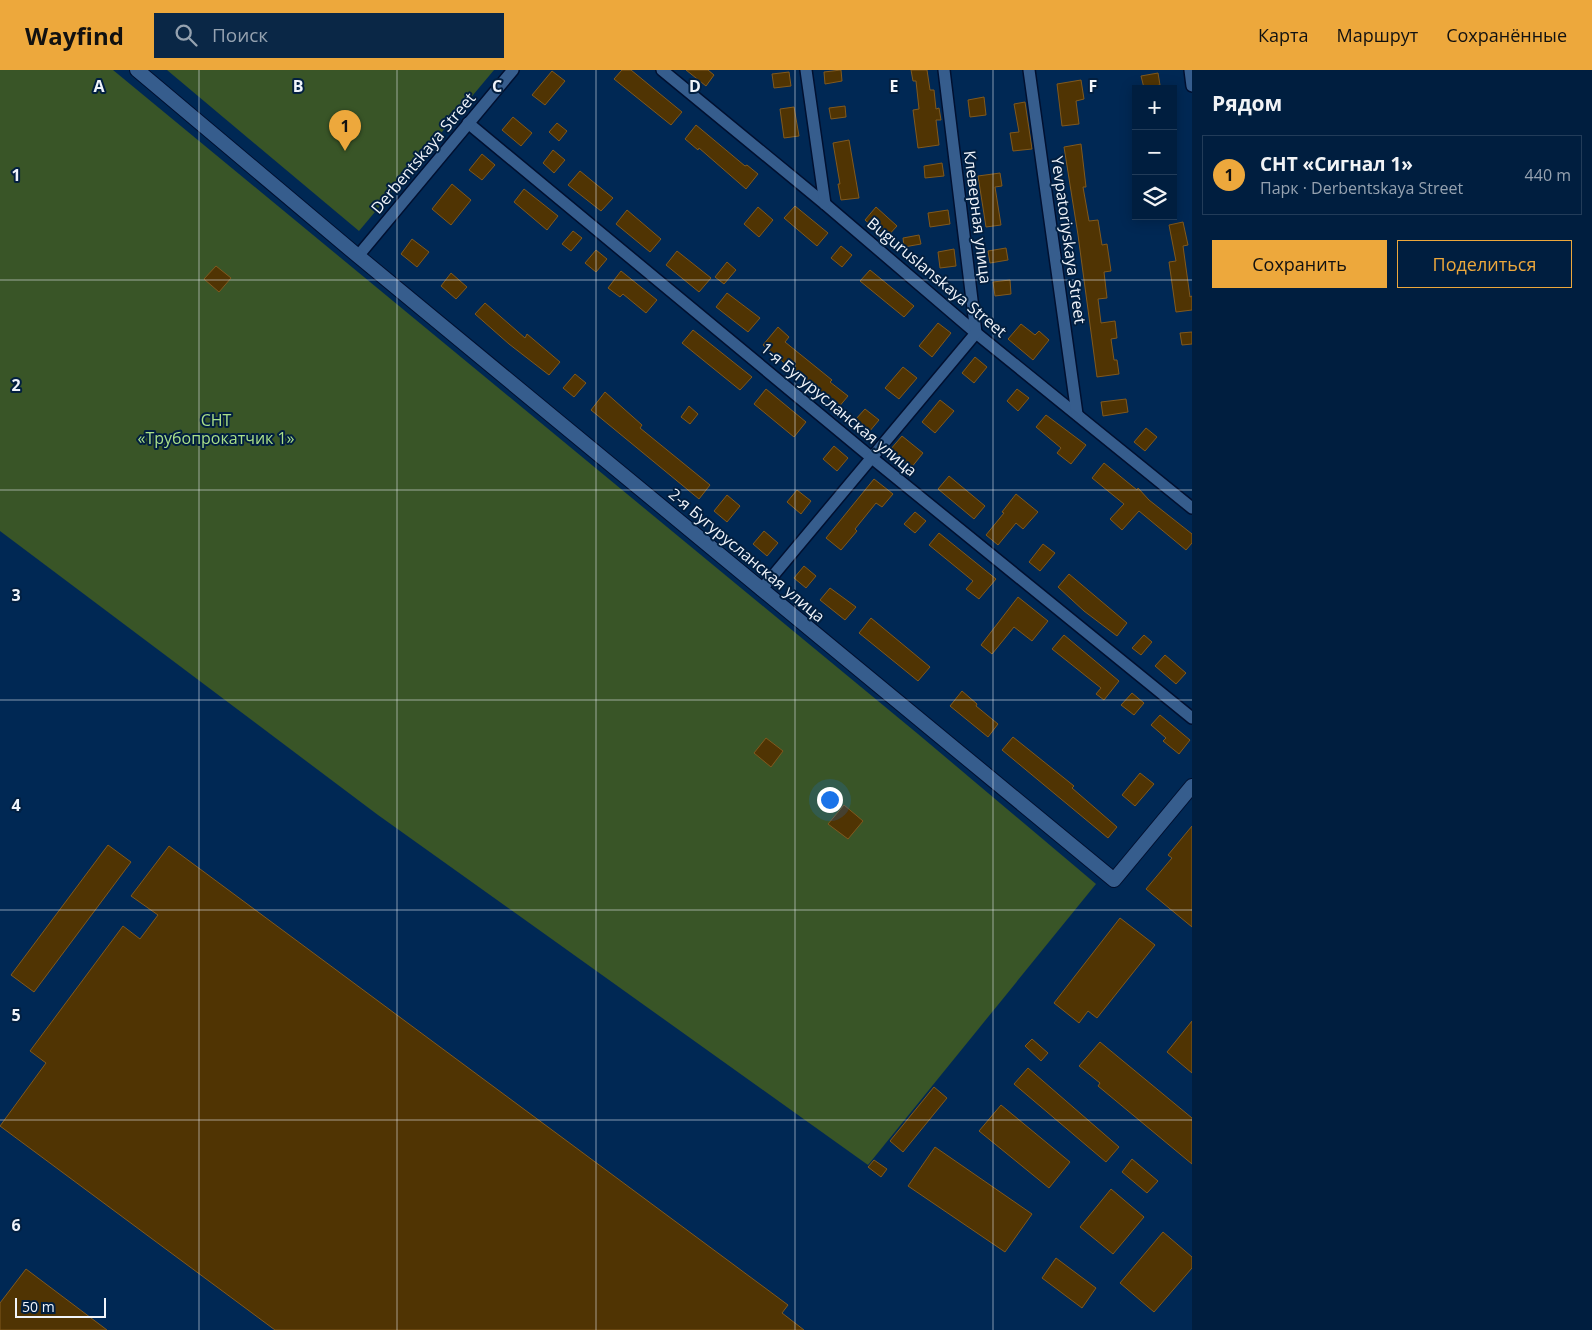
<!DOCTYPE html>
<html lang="ru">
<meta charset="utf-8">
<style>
:root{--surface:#001e3f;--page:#0a2746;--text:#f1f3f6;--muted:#95a2b0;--line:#223c59;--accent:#eda83c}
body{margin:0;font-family:"Open Sans",sans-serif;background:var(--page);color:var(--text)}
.controls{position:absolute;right:15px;top:15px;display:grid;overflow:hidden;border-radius:0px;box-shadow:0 2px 12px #0003}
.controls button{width:45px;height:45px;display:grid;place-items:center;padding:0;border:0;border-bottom:1px solid var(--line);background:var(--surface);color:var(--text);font:25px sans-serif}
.scale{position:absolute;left:15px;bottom:12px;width:91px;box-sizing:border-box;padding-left:5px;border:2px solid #f0f4fa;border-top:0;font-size:14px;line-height:18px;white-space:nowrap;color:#f0f4fa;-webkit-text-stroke:4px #021f40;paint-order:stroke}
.you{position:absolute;left:829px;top:729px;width:18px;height:18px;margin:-12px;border:4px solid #fff;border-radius:50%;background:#1a73e8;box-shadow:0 0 0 8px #1a73e833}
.badge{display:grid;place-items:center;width:32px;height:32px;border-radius:50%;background:var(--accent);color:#111;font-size:16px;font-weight:700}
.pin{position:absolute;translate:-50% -41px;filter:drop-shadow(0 1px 2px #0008)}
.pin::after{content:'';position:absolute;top:26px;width:18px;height:15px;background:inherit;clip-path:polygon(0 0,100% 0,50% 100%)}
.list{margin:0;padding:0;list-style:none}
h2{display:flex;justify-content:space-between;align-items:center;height:65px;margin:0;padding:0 20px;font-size:21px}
h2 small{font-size:16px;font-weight:400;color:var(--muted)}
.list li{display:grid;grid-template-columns:32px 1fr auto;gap:15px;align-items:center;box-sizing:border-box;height:80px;margin:0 10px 10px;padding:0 10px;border:1px solid var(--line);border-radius:0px}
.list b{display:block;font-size:19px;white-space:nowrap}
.list p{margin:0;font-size:16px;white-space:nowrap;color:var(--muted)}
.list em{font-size:16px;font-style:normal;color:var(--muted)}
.actions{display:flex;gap:10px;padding:15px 20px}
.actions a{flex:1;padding:11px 0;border:1px solid var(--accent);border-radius:0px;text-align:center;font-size:18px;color:var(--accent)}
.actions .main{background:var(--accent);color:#111}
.icon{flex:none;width:28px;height:28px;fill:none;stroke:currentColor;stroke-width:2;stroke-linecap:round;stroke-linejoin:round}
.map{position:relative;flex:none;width:1192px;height:1260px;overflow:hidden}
header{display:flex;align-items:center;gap:30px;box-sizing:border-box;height:70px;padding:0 25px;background:var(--accent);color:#111}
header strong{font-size:24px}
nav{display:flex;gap:28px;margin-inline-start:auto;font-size:18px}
.search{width:350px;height:45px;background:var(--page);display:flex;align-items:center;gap:12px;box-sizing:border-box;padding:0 18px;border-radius:0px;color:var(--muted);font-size:19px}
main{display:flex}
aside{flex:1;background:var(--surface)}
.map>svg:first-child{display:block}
.green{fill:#395527}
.building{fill:#503403;stroke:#80591e}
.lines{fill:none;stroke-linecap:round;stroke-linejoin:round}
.minor-casing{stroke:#001030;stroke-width:14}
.tertiary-casing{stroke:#001030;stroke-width:16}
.minor{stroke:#365d8d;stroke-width:11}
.tertiary{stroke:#365d8d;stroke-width:14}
.grid{fill:none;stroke:#f0f4fa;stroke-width:1;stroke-opacity:0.55}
.labels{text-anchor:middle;stroke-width:4;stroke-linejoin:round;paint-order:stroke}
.street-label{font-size:16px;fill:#f0f4fa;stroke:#021f40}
.park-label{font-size:16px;fill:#aadf89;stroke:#021f40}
.grid-label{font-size:16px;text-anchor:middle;font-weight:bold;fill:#f0f4fa;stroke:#021f40;stroke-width:4;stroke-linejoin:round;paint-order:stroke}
</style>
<header>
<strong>Wayfind</strong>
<div class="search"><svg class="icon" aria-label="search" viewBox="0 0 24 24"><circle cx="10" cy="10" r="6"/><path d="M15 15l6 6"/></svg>Поиск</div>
<nav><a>Карта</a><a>Маршрут</a><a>Сохранённые</a></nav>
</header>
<main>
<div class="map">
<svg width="1192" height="1260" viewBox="0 0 1192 1260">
<rect width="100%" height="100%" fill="#002854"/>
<g class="green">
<polygon points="0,0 113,0 918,664 1096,814 868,1095 378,745 0,461"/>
<polygon points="167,0 494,0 359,161"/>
</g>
<g class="building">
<polygon points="622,0 631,0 682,42 671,55 614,9"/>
<polygon points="686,0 708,0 714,5 706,16"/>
<polygon points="841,0 842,11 825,14 824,2"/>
<polygon points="911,0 927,0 930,20 934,20 936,39 939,38 941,50 936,50 939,75 918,78 913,40 919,39 916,11 913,11"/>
<polygon points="552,1 565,11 545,35 532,25"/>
<polygon points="789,2 791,16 774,18 772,4"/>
<polygon points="1158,3 1160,15 1144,18 1141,6"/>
<polygon points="1081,10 1084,29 1076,31 1079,54 1062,56 1057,14"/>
<polygon points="984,27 986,45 970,47 968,30"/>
<polygon points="1025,32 1032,79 1013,81 1010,63 1019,62 1014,34"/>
<polygon points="845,36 846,47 831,49 829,38"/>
<polygon points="794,37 799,66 784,68 780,39"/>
<polygon points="513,47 532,63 521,76 502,60"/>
<polygon points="557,53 567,61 559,71 549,62"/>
<polygon points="696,55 745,96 747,95 758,104 746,119 699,78 698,80 685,69"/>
<polygon points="849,70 859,128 841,130 838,114 840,114 833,73"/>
<polygon points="1081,74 1086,117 1083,117 1089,151 1098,150 1102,175 1107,174 1111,201 1104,202 1107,228 1098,229 1101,253 1115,251 1117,268 1111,269 1114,290 1117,290 1119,304 1097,307 1078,165 1064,77"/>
<polygon points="553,80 565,90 554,103 543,93"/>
<polygon points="482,84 495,95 482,110 469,100"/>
<polygon points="942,93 944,106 925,108 924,96"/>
<polygon points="580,101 613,128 601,141 568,115"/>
<polygon points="1000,103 1002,116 995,117 1001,155 986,157 978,106"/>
<polygon points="452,114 471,130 451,155 432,139"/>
<polygon points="524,119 558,146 547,160 514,132"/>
<polygon points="795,136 828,163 817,176 784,148"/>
<polygon points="758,137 773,150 759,167 744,154"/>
<polygon points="876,137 897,156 886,168 865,150"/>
<polygon points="627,140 661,169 650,182 616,154"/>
<polygon points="948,140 950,154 930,157 928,143"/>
<polygon points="1183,152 1188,175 1183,176 1190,227 1192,226 1192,240 1176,242 1169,192 1176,191 1169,155"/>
<polygon points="573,161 582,168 571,181 562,174"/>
<polygon points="919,165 921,174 904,177 903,168"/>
<polygon points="412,169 429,182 417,197 401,184"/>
<polygon points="841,176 852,185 842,197 831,188"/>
<polygon points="1006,178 1008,190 990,193 988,181"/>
<polygon points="954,179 956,196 940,198 938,182"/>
<polygon points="596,180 607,189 596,202 585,193"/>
<polygon points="677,181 711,208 699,222 666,195"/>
<polygon points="727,192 736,200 724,214 715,207"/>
<polygon points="216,196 231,208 219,222 204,209"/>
<polygon points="870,200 914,236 904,247 860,211"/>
<polygon points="621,201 657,230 646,243 623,224 620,227 608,218"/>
<polygon points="451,203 467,217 456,229 441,216"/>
<polygon points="1010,210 1011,224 995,226 993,212"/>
<polygon points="727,223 760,248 748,262 716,237"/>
<polygon points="485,233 525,268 527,264 560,292 549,305 509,274 475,244"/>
<polygon points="938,253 951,263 932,287 919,276"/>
<polygon points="1021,254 1035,265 1039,261 1049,270 1033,290 1008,269"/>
<polygon points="778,257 789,267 785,272 832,310 830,312 848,326 838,338 763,275"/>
<polygon points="693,260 752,307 740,320 682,273"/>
<polygon points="1192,262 1192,274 1182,275 1180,263"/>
<polygon points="975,287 987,297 974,313 962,303"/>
<polygon points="903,297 917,308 899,329 885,318"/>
<polygon points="575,304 586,313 574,327 563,318"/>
<polygon points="766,319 806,352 794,367 754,334"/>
<polygon points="1017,319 1029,328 1018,341 1007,331"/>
<polygon points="605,322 642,355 640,358 710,415 699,429 591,340"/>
<polygon points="1126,329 1128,342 1103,346 1101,332"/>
<polygon points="940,330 954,341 935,363 922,352"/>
<polygon points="689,336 698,344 690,354 681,347"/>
<polygon points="865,339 879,350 869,362 855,350"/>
<polygon points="1046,345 1086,375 1071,394 1057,383 1061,378 1036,357"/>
<polygon points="1146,358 1157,367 1145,381 1134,372"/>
<polygon points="902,366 923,383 911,398 890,380"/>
<polygon points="834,376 848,388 837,401 823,389"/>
<polygon points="1104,393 1137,420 1138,418 1149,430 1192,464 1192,473 1186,480 1139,441 1122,460 1110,449 1124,434 1092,408"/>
<polygon points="949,406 985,436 974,449 938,419"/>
<polygon points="874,409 893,424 882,437 876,433 855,459 857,461 841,480 826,468"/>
<polygon points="797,420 811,431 801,444 787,432"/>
<polygon points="1016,424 1038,442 1023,459 1016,453 998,475 986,465 1004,443 1002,442"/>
<polygon points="727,425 740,436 727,452 714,441"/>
<polygon points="915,442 926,451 915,463 904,454"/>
<polygon points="764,461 778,473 767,486 753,474"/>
<polygon points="939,463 996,509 979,529 966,519 973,511 929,475"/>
<polygon points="1043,474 1055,483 1040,501 1029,492"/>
<polygon points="804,496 816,506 806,518 794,508"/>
<polygon points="1069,504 1127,553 1117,566 1084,541 1058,517"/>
<polygon points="830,518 856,537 845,550 820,530"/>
<polygon points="1018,527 1048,551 1032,571 1014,557 992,584 981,575"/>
<polygon points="871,548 930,597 918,611 859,563"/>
<polygon points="1064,565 1119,611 1104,630 1096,624 1101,618 1052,579"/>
<polygon points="1144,565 1152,572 1141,585 1132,578"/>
<polygon points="1165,585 1186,603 1176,614 1155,596"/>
<polygon points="962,621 977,634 976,636 998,654 988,667 950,636"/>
<polygon points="1132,623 1144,633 1134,645 1121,635"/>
<polygon points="1160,645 1190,670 1179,684 1163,671 1166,668 1151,655"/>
<polygon points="1013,667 1074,716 1072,718 1117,757 1108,768 1002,680"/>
<polygon points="766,668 783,681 771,697 754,683"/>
<polygon points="1140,703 1154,714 1135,736 1122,725"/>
<polygon points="844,735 863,751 848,769 828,754"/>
<polygon points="1192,756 1192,857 1146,819 1172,788 1168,785"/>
<polygon points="108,775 131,792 34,922 11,905"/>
<polygon points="169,776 788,1235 782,1243 804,1260 275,1260 0,1056 46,993 30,981 123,856 140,869 158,845 131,826"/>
<polygon points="1120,848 1155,875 1097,948 1088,941 1079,953 1054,933"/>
<polygon points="1192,951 1192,1003 1167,982"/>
<polygon points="1032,969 1048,983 1041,991 1025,976"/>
<polygon points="1100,972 1192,1048 1192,1094 1098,1016 1100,1013 1079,996"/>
<polygon points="1028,998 1119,1077 1106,1092 1014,1014"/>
<polygon points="934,1017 947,1028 903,1082 890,1071"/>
<polygon points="1001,1035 1070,1092 1049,1118 979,1061"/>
<polygon points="935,1077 1032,1144 1005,1182 908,1116"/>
<polygon points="1132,1089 1158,1111 1147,1123 1122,1102"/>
<polygon points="874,1090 887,1099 881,1107 868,1097"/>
<polygon points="1111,1119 1144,1147 1113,1184 1080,1157"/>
<polygon points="1163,1162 1192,1187 1192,1198 1154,1242 1120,1213"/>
<polygon points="1056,1188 1096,1218 1082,1238 1042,1208"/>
<polygon points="26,1199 107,1260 0,1260 0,1233"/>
</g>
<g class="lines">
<g class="minor-casing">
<g id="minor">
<polyline points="662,0 825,134 976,263 1192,438"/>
<polyline points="806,0 825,134"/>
<polyline points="1029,0 1077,344"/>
<polyline points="1190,0 1192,16"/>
<polyline points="468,53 872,388 1192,648"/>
<polyline points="358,186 513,0"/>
<polyline points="761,520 976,263 944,0"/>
</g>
</g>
<g class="tertiary-casing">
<polyline id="tertiary" points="137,0 358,186 1114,810 1192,716"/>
</g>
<use href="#minor" class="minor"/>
<use href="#tertiary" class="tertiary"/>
</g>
<path class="grid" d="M 199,0 L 199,1260M 397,0 L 397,1260M 596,0 L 596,1260M 795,0 L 795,1260M 993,0 L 993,1260M 0,210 L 1192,210M 0,420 L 1192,420M 0,630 L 1192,630M 0,840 L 1192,840M 0,1050 L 1192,1050"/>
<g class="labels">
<g class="street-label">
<text transform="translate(423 83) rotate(-50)" y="6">Derbentskaya Street</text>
<text transform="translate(978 147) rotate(83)" y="6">Клеверная улица</text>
<text transform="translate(1069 170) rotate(82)" y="6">Yevpatoriyskaya Street</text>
<text transform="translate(937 207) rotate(40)" y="6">Buguruslanskaya Street</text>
<text transform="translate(839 339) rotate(40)" y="6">1-я Бугурусланская улица</text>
<text transform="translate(747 485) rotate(40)" y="6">2-я Бугурусланская улица</text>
</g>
<g class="park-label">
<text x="216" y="356">СНТ<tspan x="216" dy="18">«Трубопрокатчик 1»</tspan></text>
</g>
</g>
<g class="grid-label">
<text x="99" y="22">A</text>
<text x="298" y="22">B</text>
<text x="497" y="22">C</text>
<text x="695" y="22">D</text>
<text x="894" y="22">E</text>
<text x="1093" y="22">F</text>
<text x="16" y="111">1</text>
<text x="16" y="321">2</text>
<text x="16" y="531">3</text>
<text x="16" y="741">4</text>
<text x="16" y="951">5</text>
<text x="16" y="1161">6</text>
</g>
</svg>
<div class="controls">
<button>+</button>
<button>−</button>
<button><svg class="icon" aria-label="layers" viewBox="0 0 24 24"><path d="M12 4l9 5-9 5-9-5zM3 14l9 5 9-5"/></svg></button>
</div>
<div class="scale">50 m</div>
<div class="you"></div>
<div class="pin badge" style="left:345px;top:81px">1</div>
</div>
<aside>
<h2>Рядом<small></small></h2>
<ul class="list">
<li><span class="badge">1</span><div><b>СНТ «Сигнал 1»</b><p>Парк · Derbentskaya Street</p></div><em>440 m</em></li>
</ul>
<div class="actions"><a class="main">Сохранить</a><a>Поделиться</a></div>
</aside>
</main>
